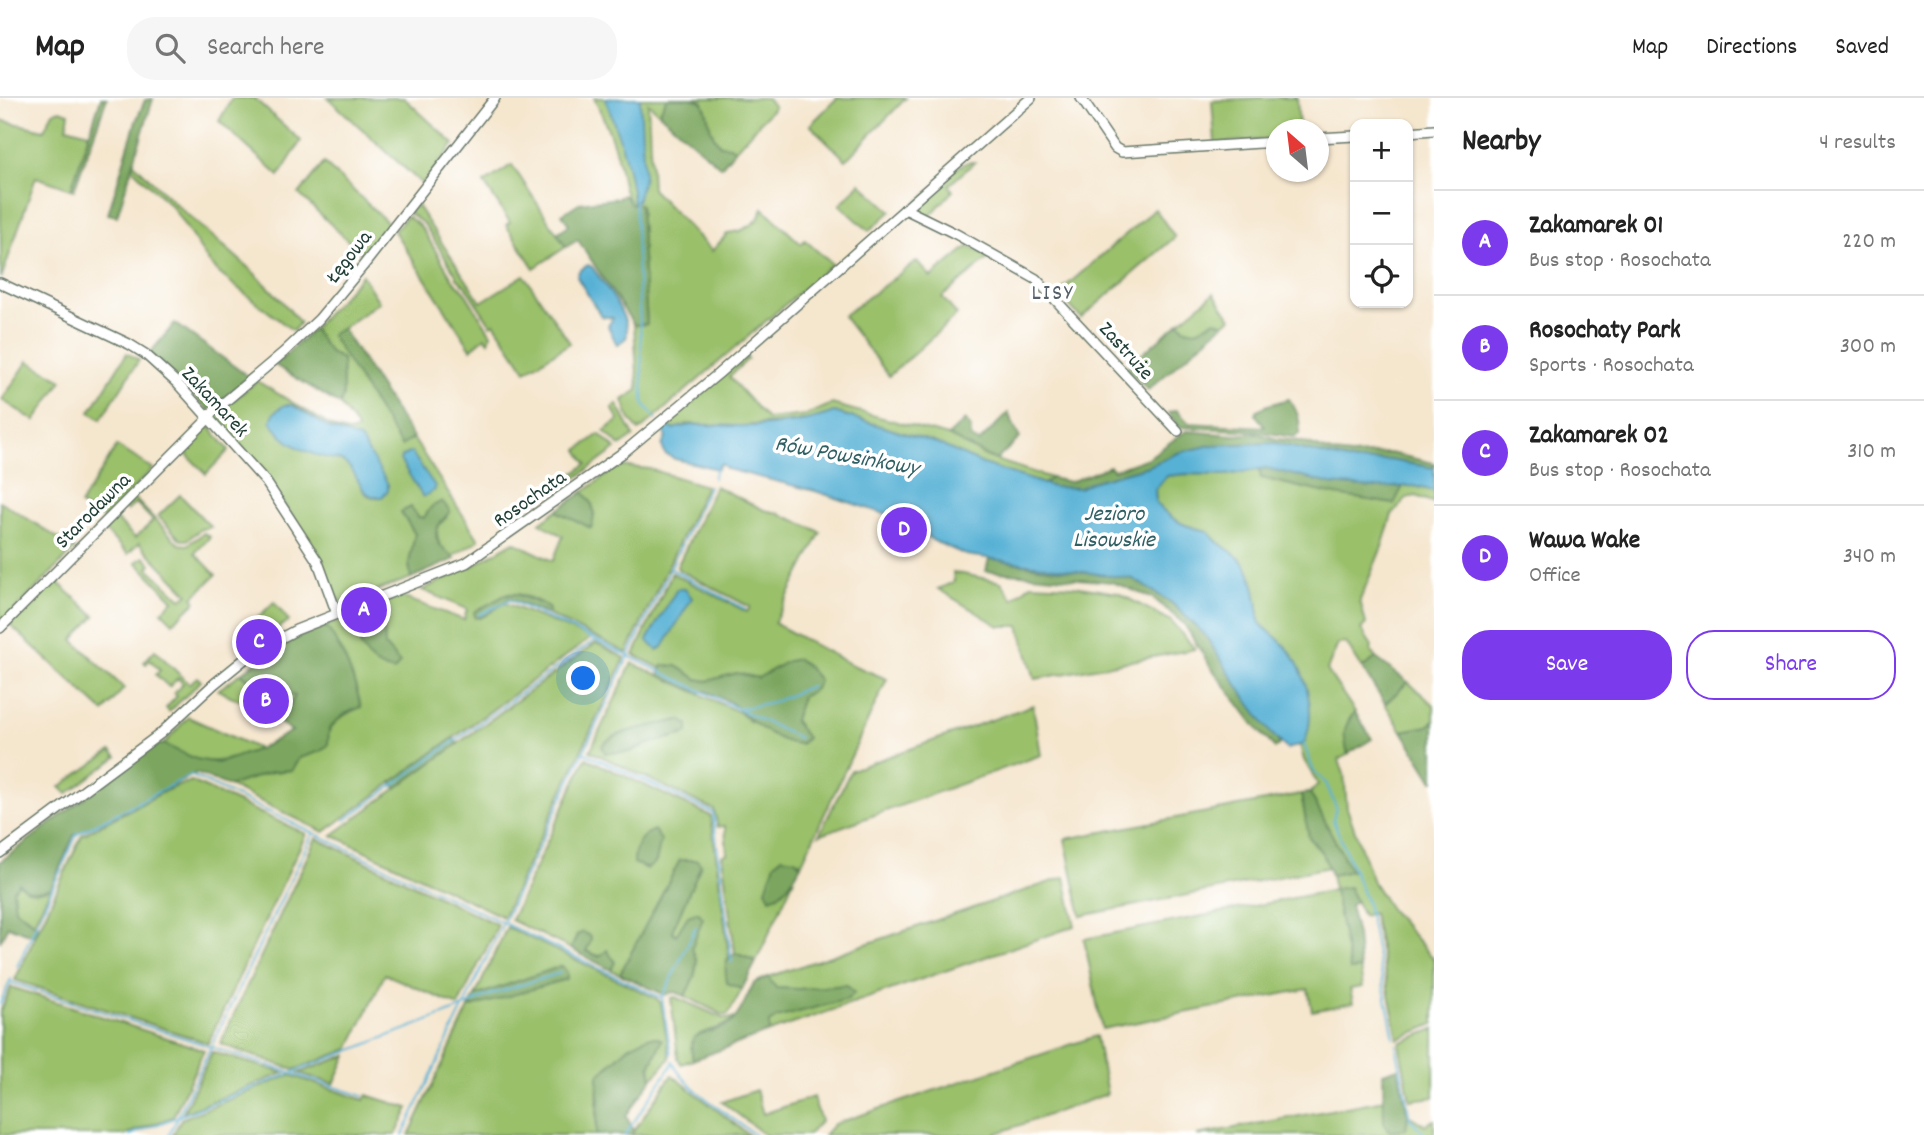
<!DOCTYPE html>
<meta charset="utf-8">
<style>
:root{--surface:#fff;--page:#f6f6f6;--text:#222;--muted:#767676;--line:#e0e0e0;--accent:#7c3aed}
body{margin:0;font-family:Dekko,sans-serif;background:var(--page);color:var(--text)}
.controls{position:absolute;right:21px;top:21px;display:grid;overflow:hidden;border-radius:14px;box-shadow:0 2px 5px #0004}
.controls button{width:63px;height:63px;display:grid;place-items:center;padding:0;border:0;border-bottom:2px solid var(--line);background:var(--surface);color:var(--text);font:35px sans-serif}
.compass{position:absolute;left:1266px;top:21px;width:63px;height:63px;border-radius:50%;background:var(--surface);box-shadow:0 2px 5px #0004;rotate:332deg}
.you{position:absolute;left:584px;top:581px;width:24px;height:24px;margin:-18px;border:5px solid #fff;border-radius:50%;background:#1a73e8;box-shadow:0 0 0 10px #1a73e833}
.badge{display:grid;place-items:center;width:46px;height:46px;border-radius:50%;background:var(--accent);color:#fff;font-size:23px;font-weight:700}
.pin{position:absolute;translate:-50% -50%;border:4px solid #fff;box-shadow:0 2px 7px #0006}
.list{margin:0;padding:0;list-style:none}
h2{display:flex;justify-content:space-between;align-items:center;height:91px;margin:0;padding:0 28px;font-size:30px}
h2 small{font-size:23px;font-weight:400;color:var(--muted)}
.list li{display:grid;grid-template-columns:46px 1fr auto;gap:21px;align-items:center;box-sizing:border-box;height:105px;padding:0 28px;border-top:2px solid var(--line)}
.list b{display:block;font-size:26px;white-space:nowrap}
.list p{margin:0;font-size:23px;white-space:nowrap;color:var(--muted)}
.list em{font-size:23px;font-style:normal;color:var(--muted)}
.actions{display:flex;gap:14px;padding:21px 28px}
.actions a{flex:1;padding:16px 0;border:2px solid var(--accent);border-radius:28px;text-align:center;font-size:24px;color:var(--accent)}
.actions .main{background:var(--accent);color:#fff}
.icon{flex:none;width:38px;height:38px;fill:none;stroke:currentColor;stroke-width:2;stroke-linecap:round;stroke-linejoin:round}
.map{position:relative;flex:none;width:1434px;height:1037px;overflow:hidden}
header{display:flex;align-items:center;gap:42px;box-sizing:border-box;height:98px;padding:0 35px;background:var(--surface);border-bottom:2px solid var(--line)}
header strong{font-size:33px}
nav{display:flex;gap:38px;margin-inline-start:auto;font-size:24px}
.search{width:490px;height:63px;background:var(--page);display:flex;align-items:center;gap:18px;box-sizing:border-box;padding:0 24px;border-radius:28px;color:var(--muted);font-size:26px}
main{display:flex}
aside{flex:1;background:var(--surface)}
.map>svg:first-child{display:block}
.green{fill:#9ac06b;stroke:#5c7e50;stroke-width:2;fill-rule:evenodd}
.forest{fill:#7ba65f;stroke:#4d724a;stroke-width:2}
.water{fill:#57b1d5;stroke:#3b7784;stroke-width:2}
.lines{fill:none;stroke-linecap:round;stroke-linejoin:round}
.stream{stroke:#57b1d5;stroke-width:2}
.minor-casing{stroke:#6a786a;stroke-width:12}
.minor{stroke:#fff;stroke-width:9}
.labels{text-anchor:middle;stroke-width:7;stroke-linejoin:round;paint-order:stroke}
.street-label{font-size:21px;fill:#1f3d34;stroke:#fff}
.neighbourhood-label{font-size:23px;letter-spacing:2px;fill:#556068;stroke:#fff}
.water-label{font-size:23px;font-style:italic;fill:#306064;stroke:#fff}
</style>
<header>
<strong>Map</strong>
<div class="search"><svg class="icon" aria-label="search" viewBox="0 0 24 24"><circle cx="10" cy="10" r="6"/><path d="M15 15l6 6"/></svg>Search here</div>
<nav><a>Map</a><a>Directions</a><a>Saved</a></nav>
</header>
<main>
<div class="map">
<svg width="1434" height="1037" viewBox="0 0 1434 1037">
<rect width="100%" height="100%" fill="#fff"/>
<filter id="ink" filterUnits="userSpaceOnUse"><feTurbulence type="fractalNoise" baseFrequency=".0143" numOctaves="2"/><feDisplacementMap in="SourceGraphic" scale="14" xChannelSelector="R" yChannelSelector="G"/><feConvolveMatrix kernelMatrix="1 2 1 2 8 2 1 2 1" color-interpolation-filters="sRGB"/></filter>
<filter id="wash" filterUnits="userSpaceOnUse"><feTurbulence type="fractalNoise" baseFrequency=".00686" numOctaves="4" result="noise"/><feDisplacementMap in="SourceGraphic" scale="28" xChannelSelector="R" yChannelSelector="G"/><feGaussianBlur stdDeviation="1.57" result="paint"/><feColorMatrix in="noise" values="0 0 0 0 0 0 0 0 0 0 0 0 0 0 0 0 0 1.4 0 .05"/><feComposite in="paint" operator="in"/></filter>
<g filter="url(#wash)">
<rect width="100%" height="100%" fill="#f5e6ce"/>
<g class="green">
<polygon points="232,0 254,0 301,43 279,78 219,23"/>
<polygon points="328,0 404,0 454,46 422,86"/>
<path d="M 594,0 L 667,0 L 659,15 L 648,5 L 652,91 L 712,153 L 728,135 L 740,133 L 750,128 L 758,121 L 763,110 L 801,146 L 805,142 L 832,166 L 639,333 L 629,320 L 623,302 L 638,292 L 634,227 L 647,226 L 640,106 L 631,106 C 622,93 622,78 618,63 C 613,41 604,20 594,0 Z"/>
<path d="M 690,0 L 767,0 L 774,9 L 735,52 L 730,48 L 720,47 C 706,31 711,19 702,3 Z"/>
<polygon points="837,0 906,0 846,62 810,27"/>
<polygon points="1259,0 1297,0 1299,31 1276,32 1276,41 1215,45 1212,3"/>
<polygon points="60,12 69,15 67,29 89,35 71,91 36,79 1,181 0,22 44,32 53,14"/>
<path d="M 133,64 C 149,80 164,95 180,110 C 221,147 266,180 300,225 L 293,233 L 220,176 L 208,163 L 173,110 L 132,70 Z"/>
<polygon points="968,64 975,64 949,87 953,93 927,121 915,115 916,105 960,68"/>
<polygon points="324,65 386,123 388,129 364,158 299,96"/>
<polygon points="512,67 566,149 534,170 506,127 510,124 484,85"/>
<polygon points="860,85 891,113 869,133 840,107"/>
<polygon points="416,106 481,204 524,177 570,245 526,273 494,225 491,227 465,188 457,180 455,175 424,126 409,115"/>
<polygon points="1155,111 1175,139 1081,220 1058,195"/>
<polygon points="407,118 421,129 454,183 462,190 491,236 489,243 485,239 471,251 394,133"/>
<polygon points="969,148 990,159 942,199 957,217 889,278 843,218 917,163 931,179"/>
<path d="M 362,177 L 379,204 L 332,238 L 402,347 L 413,340 L 479,442 L 453,458 C 439,453 437,443 437,429 L 446,420 L 418,419 L 411,409 L 401,414 L 415,436 L 409,465 L 411,480 L 343,505 L 339,503 L 317,454 L 263,376 L 213,319 L 257,283 L 336,331 L 348,334 L 357,333 L 356,328 L 340,307 L 343,298 L 342,261 L 330,255 L 313,231 ZM 292,307 L 331,331 L 360,341 L 382,399 L 372,400 L 364,394 L 357,377 Z"/>
<polygon points="1214,195 1231,220 1224,226 1215,222 1195,233 1185,231 1179,224"/>
<polygon points="127,255 139,262 101,321 90,314"/>
<polygon points="745,257 748,261 729,279 767,321 806,317 832,306 948,338 987,359 1051,380 1044,386 983,366 936,345 835,314 816,321 741,328 687,326 673,332 668,329 676,316"/>
<polygon points="28,263 62,282 35,323 2,302"/>
<polygon points="617,306 634,338 620,348 604,333 619,322 612,310"/>
<polygon points="208,327 229,352 206,376 182,352"/>
<polygon points="599,336 616,351 575,381 572,377 587,366 578,352"/>
<polygon points="117,348 153,371 104,421 80,407"/>
<path d="M 619,368 L 650,371 L 706,388 L 627,555 L 549,517 L 549,511 C 540,503 518,492 505,497 C 496,501 486,514 479,521 L 505,505 L 591,540 L 324,734 L 229,688 L 271,674 L 292,672 L 299,660 L 321,653 C 330,626 335,620 361,609 C 354,579 344,553 326,528 L 377,508 L 377,506 L 402,499 L 464,522 L 467,511 L 422,492 L 474,467 L 514,444 L 553,463 L 563,438 L 540,425 L 556,413 L 591,430 C 597,415 594,405 583,394 Z"/>
<path d="M 1259,372 L 1262,380 C 1305,392 1349,399 1393,406 L 1403,388 L 1414,388 L 1434,393 L 1434,405 L 1416,398 L 1407,400 L 1392,417 L 1382,449 L 1360,502 L 1366,526 L 1361,531 L 1372,548 L 1371,554 L 1376,560 L 1362,570 L 1346,545 L 1338,546 L 1327,572 L 1355,614 C 1343,628 1344,639 1348,656 L 1339,662 L 1344,676 L 1347,710 L 1373,784 L 1390,811 L 1434,861 L 1434,926 L 1398,941 L 1373,815 L 1363,818 L 1349,789 L 1334,792 L 1351,872 L 1360,871 L 1363,889 L 1350,891 L 1353,905 L 1312,913 L 1308,891 L 1102,931 L 1084,841 L 1334,792 L 1331,777 L 1351,773 L 1310,695 L 1318,686 L 1304,662 L 1300,647 L 1304,646 L 1281,544 L 1260,525 C 1257,503 1256,479 1241,462 C 1231,451 1216,447 1208,433 C 1183,428 1174,424 1156,405 L 1155,391 L 1167,378 L 1186,376 L 1226,377 Z"/>
<path d="M 715,388 L 764,412 L 778,415 L 821,434 L 774,525 L 850,566 L 887,581 L 801,767 L 799,763 L 777,798 L 794,781 L 755,866 L 754,862 L 735,855 L 722,757 L 727,756 L 725,728 L 718,729 L 714,712 L 590,653 L 632,565 L 739,614 L 749,623 L 801,632 L 794,622 L 802,599 L 815,591 L 815,577 L 809,573 L 805,566 L 788,563 L 758,580 L 737,575 L 707,583 L 697,581 L 677,568 L 664,567 L 662,571 L 634,557 L 672,475 L 747,514 L 750,509 L 679,472 L 677,469 ZM 680,622 L 688,635 L 648,646 L 630,654 L 616,637 Z"/>
<polygon points="180,397 211,429 201,431 187,442 181,442 158,418"/>
<polygon points="134,400 179,446 187,447 204,435 210,439 195,455 216,477 193,499 196,503 173,525 162,514 173,502 136,464 144,459 151,466 148,470 181,501 188,496 139,445 128,456 103,431 114,419 135,440 153,423 136,405 127,413 124,409"/>
<polygon points="0,403 75,451 2,525 0,524"/>
<polygon points="953,474 1001,484 1013,501 1031,486 1073,488 1118,495 1171,523 1195,551 1035,581 1019,528 999,528 938,491 954,484"/>
<polygon points="54,481 95,518 73,542 124,590 104,614 9,526"/>
<path d="M 274,504 L 289,523 C 279,528 273,536 263,542 L 261,540 L 256,544 L 256,546 L 248,549 L 239,538 Z"/>
<polygon points="596,545 625,560 503,819 332,737"/>
<polygon points="155,552 189,586 197,579 201,583 169,614 166,610 177,598 174,595 183,586 178,580 169,589 156,577 160,572 150,562 146,566 144,564"/>
<polygon points="241,575 255,587 295,598 281,622 218,592"/>
<polygon points="1408,584 1434,607 1434,623 1428,628 1402,633 1385,606"/>
<polygon points="1033,607 1041,657 819,737 851,672"/>
<path d="M 188,619 L 259,651 C 219,667 201,669 163,647 Z"/>
<polygon points="111,653 117,659 67,696 60,689"/>
<path d="M 586,660 L 711,718 L 729,859 L 727,861 L 735,889 L 742,891 L 728,917 L 723,917 L 685,898 C 703,862 701,859 671,834 L 701,767 L 680,762 L 620,876 L 611,872 L 615,864 L 586,853 L 577,837 L 571,851 L 511,822 Z"/>
<polygon points="191,683 306,736 208,945 15,882 82,737 165,693"/>
<polygon points="1301,696 1309,739 1323,756 1329,769 1081,818 1065,741"/>
<polygon points="316,740 498,827 458,908 385,876 349,951 294,972 220,946"/>
<polygon points="1065,779 1075,828 769,934 769,925 776,920 798,914 847,887 798,891 776,890 768,879"/>
<polygon points="19,784 35,794 51,790 34,824 15,811 12,792"/>
<polygon points="507,829 656,900 661,905 670,960 652,981 650,969 662,942 630,948 598,977 596,1037 409,1037 469,910 503,899 562,868 475,898"/>
<polygon points="11,889 204,952 173,1019 124,1037 0,1037 0,914"/>
<path d="M 675,899 L 725,921 L 735,920 C 715,939 685,925 693,962 L 681,966 L 678,960 L 671,900 Z"/>
<polygon points="1434,931 1434,999 1410,1002 1399,945"/>
<polygon points="1096,938 1107,996 992,1037 824,1037 834,1026"/>
<polygon points="212,954 213,954 284,975 183,1015"/>
<polygon points="347,957 334,986 299,975"/>
<polygon points="290,977 364,1002 367,997 409,1010 396,1037 173,1037 181,1021"/>
<polygon points="672,977 749,1037 631,1037"/>
<polygon points="756,992 763,1016 813,999 821,1023 808,1037 765,1037 722,1004"/>
<polygon points="1384,1002 1384,1025 1407,1025 1408,1017 1425,1027 1434,1022 1434,1037 1197,1037"/>
</g>
<g class="forest">
<polygon points="101,0 107,0 74,92 71,91"/>
<path d="M 667,0 L 690,0 L 702,3 C 711,19 706,31 720,47 L 730,48 L 735,52 L 721,69 L 659,15 Z"/>
<polygon points="153,1 117,118 108,116 136,23 145,2"/>
<polygon points="624,97 631,106 640,106 647,226 634,227 578,142 566,149 557,135 569,127 562,116 579,105 618,100"/>
<polygon points="1215,222 1224,226 1148,292 1126,270 1179,224 1185,231 1195,233"/>
<polygon points="175,225 249,279 209,313 150,255"/>
<polygon points="342,230 413,340 401,348 331,237"/>
<polygon points="313,231 330,255 342,261 343,298 340,307 275,267"/>
<path d="M 1289,301 C 1297,312 1301,322 1299,336 L 1293,339 L 1256,333 L 1180,329 L 1174,326 L 1176,324 L 1168,315 L 1176,312 L 1189,325 L 1265,329 L 1256,317 L 1257,312 L 1268,307 Z"/>
<polygon points="1008,315 1020,340 996,362 948,338 965,322 971,330 971,340 979,344"/>
<polygon points="1186,333 1234,337 1256,335 1277,341 1300,343 1334,355 1351,357 1390,355 1434,365 1434,370 1389,362 1355,364 1275,345 1212,347 1178,355 1149,368 1091,384 1080,390 1053,389 1044,386 1051,380 1070,384 1110,368 1114,372 1148,360"/>
<polygon points="1266,370 1331,386 1373,390 1403,388 1394,406 1335,397 1261,380 1259,372"/>
<path d="M 583,394 C 594,405 596,415 591,430 L 556,413 Z"/>
<path d="M 442,403 L 450,413 C 447,418 442,422 439,427 C 429,443 447,453 455,461 L 411,480 L 409,465 L 415,436 L 401,414 L 411,409 L 418,419 L 424,420 L 431,409 Z"/>
<polygon points="989,460 1039,469 1113,477 1133,481 1172,505 1205,537 1245,599 1280,646 1275,650 1259,633 1210,568 1184,526 1153,500 1112,484 986,473"/>
<polygon points="516,496 542,506 549,511 549,517 509,501 486,517 475,520 474,514 505,497"/>
<path d="M 376,523 L 384,526 L 385,548 L 400,565 L 394,573 C 374,569 367,560 358,542 L 363,529 Z"/>
<path d="M 326,528 C 344,553 354,579 361,609 L 344,616 L 329,631 L 328,647 L 321,653 L 299,660 L 292,672 L 271,674 L 229,688 L 196,675 L 141,706 L 74,737 L 51,790 C 37,794 29,796 19,785 L 13,792 L 15,811 L 38,828 L 34,838 L 8,828 L 0,844 L 0,764 L 152,648 L 163,646 L 196,661 L 218,665 L 259,651 L 292,633 L 280,625 L 295,598 L 255,587 L 241,575 L 287,543 Z"/>
<polygon points="1376,560 1408,584 1385,606 1362,570"/>
<path d="M 797,561 L 805,566 L 819,582 L 815,591 L 802,599 L 794,622 L 807,640 L 801,646 C 778,646 750,623 735,608 C 728,601 714,597 706,593 L 700,595 L 659,577 L 663,567 L 677,568 L 697,581 L 707,583 L 737,575 L 758,580 L 788,563 Z"/>
<path d="M 1355,614 L 1372,641 L 1348,656 C 1343,638 1342,629 1355,614 Z"/>
<path d="M 681,622 L 688,626 L 688,635 L 648,646 L 630,654 L 605,655 L 602,648 C 613,632 661,626 681,622 Z"/>
<polygon points="1434,623 1434,683 1433,683 1402,633 1428,628"/>
<polygon points="453,640 458,646 396,690 392,684"/>
<polygon points="1310,695 1351,773 1331,777 1323,756 1309,739 1301,696"/>
<path d="M 654,732 L 661,742 L 656,764 L 647,771 L 634,765 C 634,750 639,738 654,732 Z"/>
<path d="M 782,759 L 795,761 L 801,767 C 794,780 786,796 770,800 L 766,791 L 775,765 Z"/>
<polygon points="680,762 697,762 701,767 672,833 676,837 688,818 698,814 703,820 692,850 697,863 694,879 685,898 675,894 665,897 620,876"/>
<polygon points="1349,789 1355,804 1350,807 1357,837 1360,871 1350,872 1334,791"/>
<polygon points="583,834 591,839 590,845 586,853 599,859 607,852 615,864 611,872 571,851 577,837"/>
<path d="M 735,855 L 754,863 L 755,866 L 742,891 L 727,885 C 725,871 723,864 735,855 Z"/>
<polygon points="562,868 567,874 567,881 469,910 475,898"/>
<path d="M 768,879 L 776,890 L 798,891 L 847,887 L 854,895 L 848,901 L 776,920 L 769,925 L 769,934 L 693,962 C 685,927 708,939 728,927 C 740,919 747,897 754,885 Z"/>
<polygon points="648,939 657,939 662,942 650,969 652,981 626,1018 634,1033 631,1037 596,1037 599,999 598,978 630,948"/>
<polygon points="1398,970 1408,1017 1406,1031 1389,1033 1384,1025 1383,975"/>
</g>
<g class="water">
<path d="M 605,0 L 640,0 L 644,79 L 637,103 L 633,104 C 630,67 618,35 605,0 Z"/>
<path d="M 588,167 L 592,169 C 603,185 633,222 626,240 L 617,247 L 608,228 L 613,220 L 601,218 L 577,179 L 579,173 Z"/>
<path d="M 284,307 L 292,307 L 331,331 L 360,341 L 388,386 L 388,393 L 382,399 C 358,401 362,378 345,365 C 340,361 331,361 324,359 C 303,354 281,343 271,323 L 274,315 Z"/>
<path d="M 834,314 L 936,345 L 983,366 L 1053,389 L 1080,390 L 1091,384 L 1149,368 L 1178,355 L 1212,347 L 1275,345 L 1355,364 L 1389,362 L 1434,370 L 1434,393 L 1414,388 L 1373,390 L 1331,386 L 1266,370 L 1226,377 L 1186,376 L 1167,378 L 1155,391 L 1156,405 C 1174,424 1183,428 1208,433 C 1216,447 1231,451 1241,462 C 1256,479 1257,504 1260,525 C 1266,532 1273,536 1280,543 C 1306,567 1318,613 1304,646 L 1287,651 L 1271,635 L 1245,599 L 1205,537 L 1172,505 L 1133,481 L 966,457 L 934,443 L 903,422 L 815,393 L 727,371 L 722,366 L 719,367 L 718,371 L 675,361 L 665,356 L 662,348 L 666,339 L 663,333 L 668,329 L 673,331 C 694,324 716,328 738,328 C 769,328 806,325 834,314 Z"/>
<polygon points="411,354 435,388 435,392 423,399 400,362 401,359"/>
<polygon points="677,491 685,491 692,500 663,549 657,552 647,542"/>
</g>
<g class="lines">
<g class="stream">
<polyline points="635,104 643,300 644,306 657,322"/>
<polyline points="713,380 716,371"/>
<polyline points="671,471 745,511"/>
<polyline points="479,517 510,502 595,542"/>
<polyline points="740,611 776,603 811,588"/>
<polyline points="1304,646 1313,672 1326,685 1336,709 1333,722 1367,805 1394,940"/>
<polyline points="585,655 713,715 732,864"/>
<polyline points="345,722 595,542 799,640"/>
<polyline points="17,869 77,736 191,677 662,900"/>
<polyline points="10,884 289,974"/>
<polyline points="0,906 11,881"/>
<polyline points="1396,947 1410,1020 1425,1037"/>
<polyline points="671,956 662,900 696,829"/>
<path d="M 673,963 C 677,984 736,1022 755,1037"/>
<polyline points="294,976 363,998"/>
<polyline points="130,1037 464,909 486,898 560,875"/>
<polyline points="169,1037 313,735"/>
<polyline points="403,1037 709,388"/>
<polyline points="625,1037 673,965"/>
</g>
</g>
</g>
<g filter="url(#ink)">
<g class="lines">
<g class="minor-casing">
<g id="minor">
<polyline points="1081,0 1115,50 1122,54 1276,44"/>
<polyline points="1408,34 1434,32"/>
<polyline points="1318,40 1355,38"/>
<polyline points="905,111 956,136 1036,181 1178,333"/>
<polyline points="0,185 129,246 145,256 177,285 266,384 318,464 337,516"/>
<polyline points="208,318 284,254 319,221 363,168 495,0"/>
<polyline points="0,530 210,319"/>
<polyline points="0,755 160,636 214,586 251,556 296,532 466,465 624,354 718,276 1031,0"/>
</g>
</g>
<use href="#minor" class="minor"/>
</g>
</g>
<g class="labels">
<g class="street-label">
<text transform="translate(348 158) rotate(-52)" y="7">Łęgowa</text>
<text transform="translate(1127 252) rotate(48)" y="7">Zastruże</text>
<text transform="translate(216 303) rotate(47)" y="7">Zakamarek</text>
<text transform="translate(529 400) rotate(-35)" y="7">Rosochata</text>
<text transform="translate(92 412) rotate(-45)" y="7">Starodawna</text>
</g>
<g class="neighbourhood-label">
<text x="1053" y="201">LISY</text>
</g>
<g class="water-label">
<text transform="translate(847 356) rotate(10)" y="8">Rów Powsinkowy</text>
<text x="1114" y="422">Jezioro<tspan x="1114" dy="26">Lisowskie</tspan></text>
</g>
</g>
</svg>
<div class="controls">
<button>+</button>
<button>−</button>
<button><svg class="icon" aria-label="locate" viewBox="0 0 24 24"><circle cx="12" cy="12" r="6"/><path d="M12 2v4M12 18v4M2 12h4M18 12h4"/></svg></button>
</div>
<svg class="compass" viewBox="-18 -18 36 36"><path d="M0-13l5 13h-10z" fill="#e53935"/><path d="M0 13l5-13h-10z" fill="#767676"/></svg>
<div class="you"></div>
<div class="pin badge" style="left:364px;top:512px">A</div>
<div class="pin badge" style="left:266px;top:603px">B</div>
<div class="pin badge" style="left:259px;top:544px">C</div>
<div class="pin badge" style="left:904px;top:432px">D</div>
</div>
<aside>
<h2>Nearby<small>4 results</small></h2>
<ul class="list">
<li><span class="badge">A</span><div><b>Zakamarek 01</b><p>Bus stop · Rosochata</p></div><em>220 m</em></li>
<li><span class="badge">B</span><div><b>Rosochaty Park</b><p>Sports · Rosochata</p></div><em>300 m</em></li>
<li><span class="badge">C</span><div><b>Zakamarek 02</b><p>Bus stop · Rosochata</p></div><em>310 m</em></li>
<li><span class="badge">D</span><div><b>Wawa Wake</b><p>Office</p></div><em>340 m</em></li>
</ul>
<div class="actions"><a class="main">Save</a><a>Share</a></div>
</aside>
</main>
